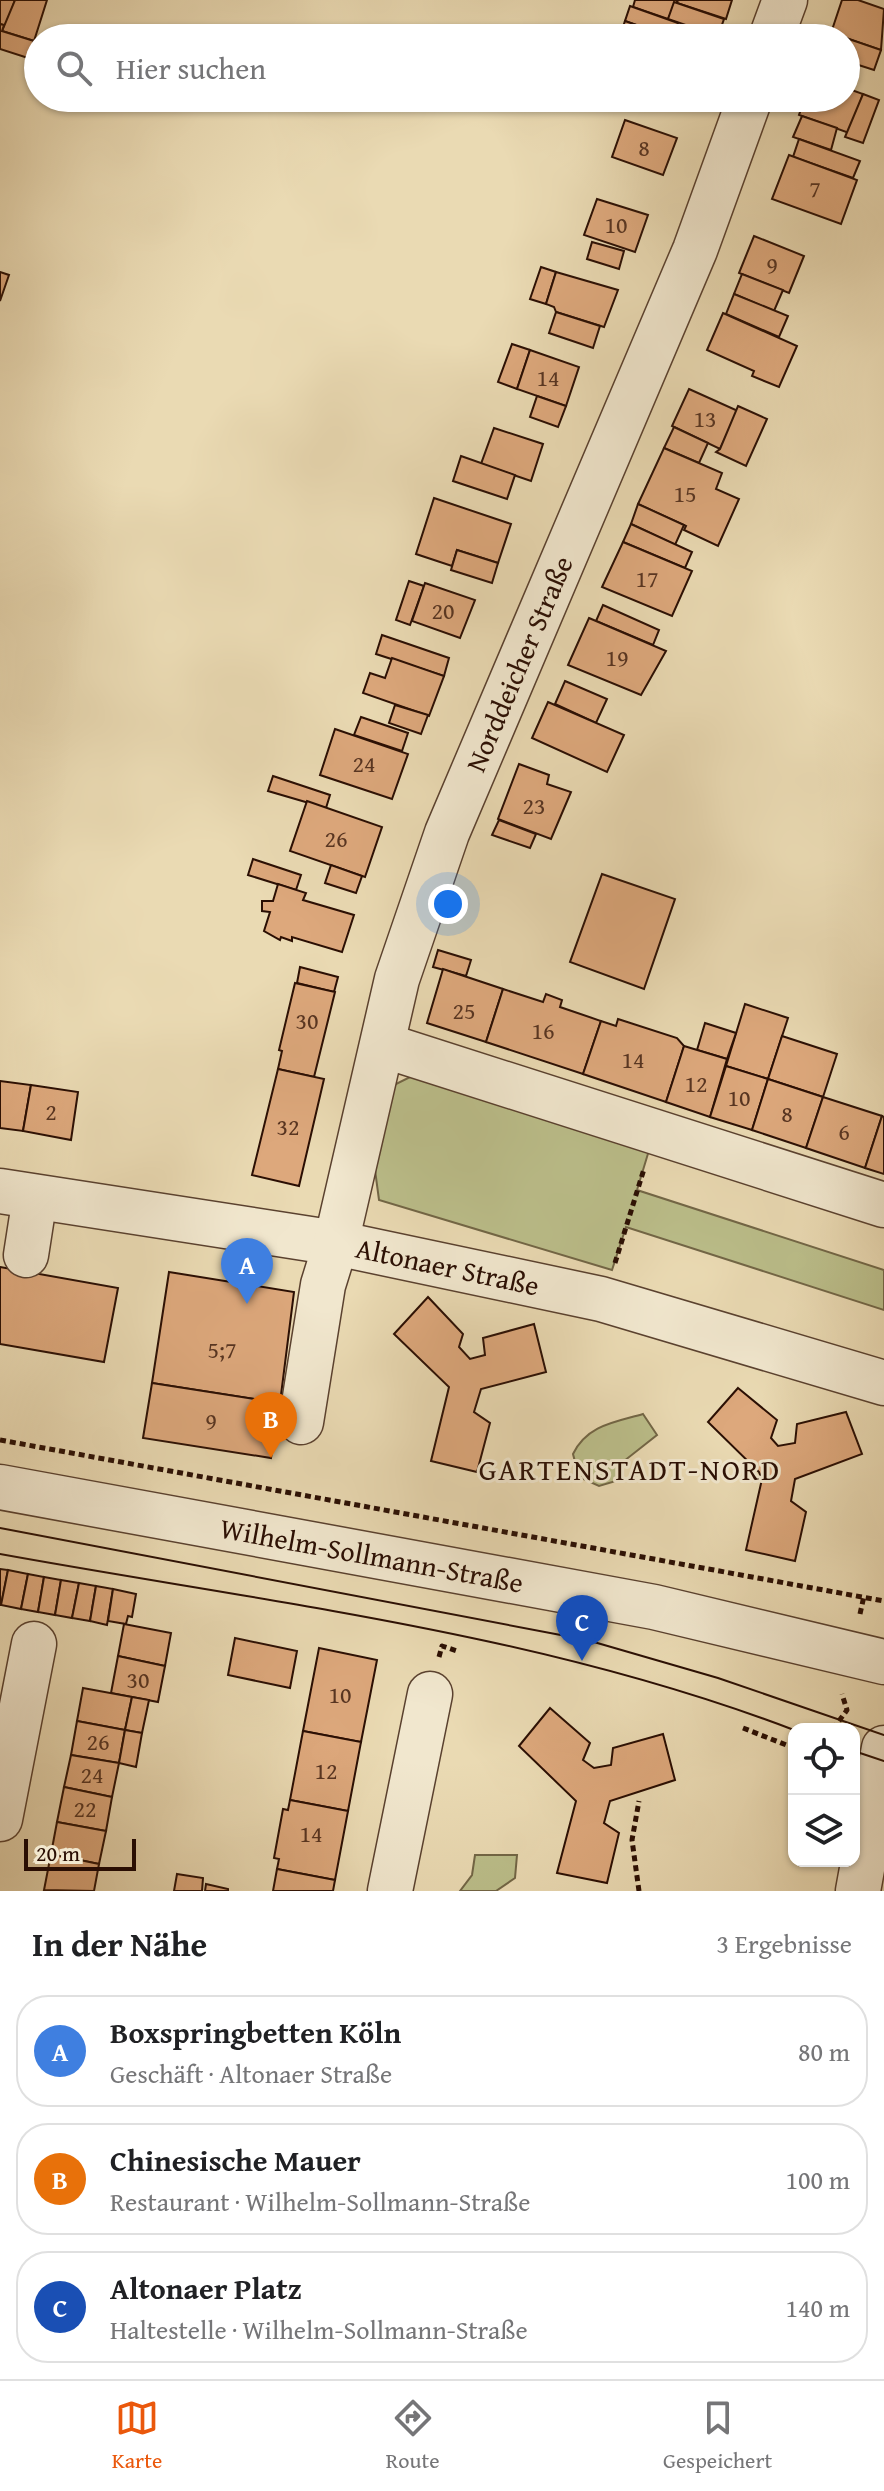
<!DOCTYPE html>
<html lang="de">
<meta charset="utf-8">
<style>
:root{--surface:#fff;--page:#f2f2f2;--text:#202124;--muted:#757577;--line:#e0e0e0;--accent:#ea580c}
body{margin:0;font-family:"Gentium Book Plus",serif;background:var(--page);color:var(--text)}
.controls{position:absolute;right:24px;bottom:24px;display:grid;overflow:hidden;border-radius:16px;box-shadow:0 2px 6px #0004}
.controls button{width:72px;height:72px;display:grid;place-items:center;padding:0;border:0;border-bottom:2px solid var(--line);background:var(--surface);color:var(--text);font:40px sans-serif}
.scale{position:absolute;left:24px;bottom:20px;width:112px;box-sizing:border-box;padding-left:8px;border:4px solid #2a0e03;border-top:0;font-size:22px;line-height:28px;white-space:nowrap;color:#2a0e03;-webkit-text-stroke:6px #f1e7ce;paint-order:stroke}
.you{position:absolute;left:448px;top:904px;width:28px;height:28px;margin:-20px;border:6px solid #fff;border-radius:50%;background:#1a73e8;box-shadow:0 0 0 12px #1a73e833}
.badge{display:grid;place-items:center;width:52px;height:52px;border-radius:50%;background:var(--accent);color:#fff;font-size:26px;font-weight:700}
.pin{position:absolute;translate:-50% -66px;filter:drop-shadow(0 2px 4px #0008)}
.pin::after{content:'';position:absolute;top:42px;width:28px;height:24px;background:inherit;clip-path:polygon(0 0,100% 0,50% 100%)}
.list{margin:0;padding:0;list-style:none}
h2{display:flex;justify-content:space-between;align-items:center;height:104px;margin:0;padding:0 32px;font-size:34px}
h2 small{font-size:26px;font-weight:400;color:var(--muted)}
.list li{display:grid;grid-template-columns:52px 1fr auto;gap:24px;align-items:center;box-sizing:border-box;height:112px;margin:0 16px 16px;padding:0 16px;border:2px solid var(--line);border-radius:32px}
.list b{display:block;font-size:30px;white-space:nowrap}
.list p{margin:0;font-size:26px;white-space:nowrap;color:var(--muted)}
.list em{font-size:26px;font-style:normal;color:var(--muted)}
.icon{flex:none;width:44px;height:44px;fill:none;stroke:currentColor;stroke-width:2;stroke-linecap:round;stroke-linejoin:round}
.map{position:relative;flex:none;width:884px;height:1891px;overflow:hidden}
.search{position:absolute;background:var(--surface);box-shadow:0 2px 6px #0004;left:24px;right:24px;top:24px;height:88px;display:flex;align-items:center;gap:20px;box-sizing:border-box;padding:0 28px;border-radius:44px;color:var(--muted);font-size:30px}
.sheet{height:488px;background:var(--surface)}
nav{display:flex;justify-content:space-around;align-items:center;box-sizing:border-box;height:112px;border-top:2px solid var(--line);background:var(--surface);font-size:22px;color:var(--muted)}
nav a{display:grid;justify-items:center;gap:4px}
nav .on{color:var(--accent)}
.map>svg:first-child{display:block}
.green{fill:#bbbe8a;stroke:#726646;stroke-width:2}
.building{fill:#dda87c;stroke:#2a0e03;stroke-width:2}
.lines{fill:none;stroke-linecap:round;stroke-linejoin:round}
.minor-casing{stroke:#5a412f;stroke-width:47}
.path{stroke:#2a0e03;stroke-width:5;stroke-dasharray:6 4;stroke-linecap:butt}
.minor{stroke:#f1e7ce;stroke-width:44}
.tram{stroke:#2a0e03;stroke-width:2}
.labels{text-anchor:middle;stroke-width:6;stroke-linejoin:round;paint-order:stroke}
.number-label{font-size:24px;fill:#573421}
.street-label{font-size:28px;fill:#2a0e03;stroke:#f1e7ce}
.neighbourhood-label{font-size:30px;letter-spacing:2px;fill:#2a0e03;stroke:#f1e7ce}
</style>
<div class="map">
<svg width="884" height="1891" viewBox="0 0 884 1891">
<rect width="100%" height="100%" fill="#eadab3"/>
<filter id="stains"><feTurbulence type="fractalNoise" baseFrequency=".0025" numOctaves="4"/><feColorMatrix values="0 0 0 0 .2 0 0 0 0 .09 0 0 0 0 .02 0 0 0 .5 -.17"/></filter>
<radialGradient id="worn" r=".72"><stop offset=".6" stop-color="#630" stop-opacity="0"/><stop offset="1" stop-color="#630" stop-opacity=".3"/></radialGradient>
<g class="green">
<polygon points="418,1073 650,1147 637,1190 884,1270 884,1310 626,1227 612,1270 379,1200 373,1155 392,1086"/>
<path d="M 643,1414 L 657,1435 L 624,1461 L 616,1481 L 599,1486 L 579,1477 L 573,1454 C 587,1425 615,1422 643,1414 Z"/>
<polygon points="475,1855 517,1855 515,1878 496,1891 460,1891 472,1875"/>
</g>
<g class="building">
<polygon points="0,0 15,0 6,26 0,24"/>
<polygon points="15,0 47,0 34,41 2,31"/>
<polygon points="635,0 678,0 668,19 633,7"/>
<polygon points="678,0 732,0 726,19 677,3"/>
<polygon points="842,0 858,0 884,9 881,50 831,33"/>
<polygon points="674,2 724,19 718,36 668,19"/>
<polygon points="630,6 678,23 673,38 625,21"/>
<polygon points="625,21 673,38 674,38 619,38"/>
<polygon points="0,24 4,25 2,31 34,41 28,58 0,49"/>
<polygon points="846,38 881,50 874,70 846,61"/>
<polygon points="846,88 863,94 849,133 799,115 805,98 846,98"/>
<polygon points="863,94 879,100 863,143 845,137"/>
<polygon points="802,116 837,128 831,150 793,137"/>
<polygon points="625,120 677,138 663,175 612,157"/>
<polygon points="799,139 860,161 853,178 793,157"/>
<polygon points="789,155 857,180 841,224 772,199"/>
<polygon points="597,199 648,215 635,252 584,235"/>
<polygon points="754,236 804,256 789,293 739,273"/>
<polygon points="592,242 624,251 619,269 587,259"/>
<polygon points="541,267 556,272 546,304 530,299"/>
<polygon points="0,272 9,275 0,301"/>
<polygon points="556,272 618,290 604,327 556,312 554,307 546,304"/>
<polygon points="742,274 783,290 774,311 734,294"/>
<polygon points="734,294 788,316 779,337 726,314"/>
<polygon points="556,312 600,326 593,348 549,333"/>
<polygon points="723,313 797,346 779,387 752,376 754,371 707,350"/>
<polygon points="512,344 530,350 517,389 498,382"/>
<polygon points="530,350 579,367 566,406 517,389"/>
<polygon points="689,389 738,411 720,449 672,426"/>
<polygon points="537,396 566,406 558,427 530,417"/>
<polygon points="738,406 767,419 746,466 716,452 720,449"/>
<polygon points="674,427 708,443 699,463 664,448"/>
<polygon points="494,428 543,444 531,481 481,464"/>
<polygon points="664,448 722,473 716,489 739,499 718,546 684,530 686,526 638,504"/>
<polygon points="461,456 515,475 507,499 453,481"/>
<polygon points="434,498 511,524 498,563 457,550 452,566 416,554"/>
<polygon points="638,504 684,525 675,545 631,524"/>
<polygon points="631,524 692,552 685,568 623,542"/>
<polygon points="623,542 692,571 672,616 602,587"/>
<polygon points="457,550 498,563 492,583 451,570"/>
<polygon points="409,581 424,586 410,625 396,620"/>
<polygon points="425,583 475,600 460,638 412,621"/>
<polygon points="603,605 659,630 653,645 596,621"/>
<polygon points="589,618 666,651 641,695 568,665"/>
<polygon points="382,635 449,658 444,676 376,654"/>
<polygon points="392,658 444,676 429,716 363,693 370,673 385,678"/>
<polygon points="565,681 607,699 596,723 555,704"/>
<polygon points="548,702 624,735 607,772 532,738"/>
<polygon points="395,705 428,715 421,734 389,723"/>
<polygon points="361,717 408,733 402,751 354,735"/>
<polygon points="335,729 408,754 392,799 320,775"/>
<polygon points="519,764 549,775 547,784 571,792 551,839 498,819"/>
<polygon points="273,776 330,795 326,808 268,791"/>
<polygon points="307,801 382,827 365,877 290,851"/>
<polygon points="499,820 536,834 530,848 492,835"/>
<polygon points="253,859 301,875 296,890 248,875"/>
<polygon points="331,865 362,876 356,893 325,883"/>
<polygon points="602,874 675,899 644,989 570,962"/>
<polygon points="278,884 306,893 303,900 354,915 342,952 292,937 292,941 281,937 280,940 264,931 270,912 262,911 262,901 273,901"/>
<polygon points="438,950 471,960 466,976 433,967"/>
<polygon points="300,967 338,977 334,992 297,983"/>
<polygon points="443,969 503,989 486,1042 427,1023"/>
<polygon points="295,983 335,992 314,1077 278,1069 282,1051 279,1050"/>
<polygon points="503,989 543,1002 546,994 562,1000 560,1007 601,1021 583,1074 486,1042"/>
<polygon points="745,1004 788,1018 768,1079 726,1066"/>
<polygon points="618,1019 677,1038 684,1046 666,1102 583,1074 601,1021 616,1026"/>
<polygon points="705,1023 736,1033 727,1059 697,1050"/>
<polygon points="782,1036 837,1054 823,1097 768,1079"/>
<polygon points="684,1046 727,1059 710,1117 666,1102"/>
<polygon points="726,1066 768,1079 752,1130 710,1117"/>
<polygon points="278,1069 324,1079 299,1186 252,1175"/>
<polygon points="768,1079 823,1097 806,1148 752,1130"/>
<polygon points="0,1081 31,1085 23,1131 0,1128"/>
<polygon points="31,1085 78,1092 71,1140 23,1131"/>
<polygon points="823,1097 882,1116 865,1168 806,1148"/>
<polygon points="882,1116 884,1117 884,1174 865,1168"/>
<polygon points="0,1267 118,1288 104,1362 0,1344"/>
<polygon points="169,1272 294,1292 280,1403 152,1383"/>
<polygon points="428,1297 463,1334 459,1347 470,1359 485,1355 483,1338 534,1324 546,1372 481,1389 474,1412 490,1423 477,1472 431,1461 449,1387 394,1334"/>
<polygon points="152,1383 280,1403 271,1458 143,1438"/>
<polygon points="738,1388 777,1420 771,1438 778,1446 795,1443 797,1424 846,1412 862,1454 795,1479 791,1501 806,1512 795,1561 746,1550 762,1479 759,1472 708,1422"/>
<polygon points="0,1569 8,1570 1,1605 0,1605"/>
<polygon points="8,1570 28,1574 21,1609 1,1605"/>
<polygon points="28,1574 44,1577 38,1612 21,1609"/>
<polygon points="44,1577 61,1580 55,1615 38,1612"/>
<polygon points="61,1580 79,1583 72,1618 55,1615"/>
<polygon points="79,1583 96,1586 90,1621 72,1618"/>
<polygon points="96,1586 113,1589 107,1625 90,1621"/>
<polygon points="113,1589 136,1594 132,1617 128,1616 126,1624 108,1621"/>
<polygon points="124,1624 171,1633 165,1666 118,1656"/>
<polygon points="235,1638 297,1651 290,1688 228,1675"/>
<polygon points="319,1648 377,1660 361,1742 303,1731"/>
<polygon points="118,1656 165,1666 158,1702 111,1693"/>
<polygon points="83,1688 132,1697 125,1730 77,1721"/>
<polygon points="132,1697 149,1700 142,1733 125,1730"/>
<polygon points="550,1708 590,1743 583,1760 594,1768 611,1765 613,1748 663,1734 675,1780 610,1801 604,1823 619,1833 607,1883 557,1873 576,1801 519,1746"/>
<polygon points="77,1721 125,1730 119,1763 71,1755"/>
<polygon points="125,1730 142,1733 136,1767 119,1763"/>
<polygon points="303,1731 361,1742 348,1811 290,1800"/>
<polygon points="71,1755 119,1763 112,1797 64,1787"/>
<polygon points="64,1787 112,1797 106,1831 57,1822"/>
<polygon points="290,1800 348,1811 335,1880 277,1869 279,1859 274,1858 283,1809 288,1810"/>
<polygon points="57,1822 106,1831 99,1864 51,1854"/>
<polygon points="51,1854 99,1864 94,1891 44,1890"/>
<polygon points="277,1869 335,1880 333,1891 273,1891"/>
<polygon points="177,1874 203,1878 202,1891 174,1891"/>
<polygon points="206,1884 228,1889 228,1891 205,1891"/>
</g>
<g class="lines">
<g class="minor-casing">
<g id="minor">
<polyline points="771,38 785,0"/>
<polyline points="383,1045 884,1205"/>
<path id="s1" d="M 0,1191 L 336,1243 L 601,1299 L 884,1383"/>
<polyline points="26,1255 35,1197"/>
<path id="s2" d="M 301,1422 L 323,1285 L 336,1243 L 397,979 L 447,833 L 695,250 L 750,98"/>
<path id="s3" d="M 0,1487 L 654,1607 L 884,1662"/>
<polyline points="0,1819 34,1644"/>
<polyline points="390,1891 430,1694"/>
<polyline points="858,1891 884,1748"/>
</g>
</g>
<g class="path">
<polyline points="615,1263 644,1169"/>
<polyline points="0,1440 884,1601"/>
<polyline points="860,1614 864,1596"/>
<polyline points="439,1657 442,1646 457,1651"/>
<polyline points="743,1728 794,1748"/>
<polyline points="833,1729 847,1710 842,1694"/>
<polyline points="639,1891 632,1840 639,1801"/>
</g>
<use href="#minor" class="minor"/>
<g class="tram">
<polyline points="0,1528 587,1640 718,1678 884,1735"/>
<path d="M 0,1554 C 269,1603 537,1632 794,1730"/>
<polyline points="854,1751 884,1761"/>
</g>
</g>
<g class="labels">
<g class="number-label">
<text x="644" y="156">8</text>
<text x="815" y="197">7</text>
<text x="616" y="233">10</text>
<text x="772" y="273">9</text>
<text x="548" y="386">14</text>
<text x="705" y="427">13</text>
<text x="685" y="502">15</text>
<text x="647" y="587">17</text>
<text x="443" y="619">20</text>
<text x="617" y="666">19</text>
<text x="364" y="772">24</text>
<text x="534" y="814">23</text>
<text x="336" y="847">26</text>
<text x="464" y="1019">25</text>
<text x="307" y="1029">30</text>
<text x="543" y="1039">16</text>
<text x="633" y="1068">14</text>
<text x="696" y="1092">12</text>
<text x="739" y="1106">10</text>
<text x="51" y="1120">2</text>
<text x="787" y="1122">8</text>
<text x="288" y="1135">32</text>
<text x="844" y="1140">6</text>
<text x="222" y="1358">5;7</text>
<text x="211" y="1429">9</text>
<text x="138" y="1688">30</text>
<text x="340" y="1703">10</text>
<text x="98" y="1750">26</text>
<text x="326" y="1779">12</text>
<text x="92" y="1783">24</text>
<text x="85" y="1817">22</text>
<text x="311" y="1842">14</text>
</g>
<g class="street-label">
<text dy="10" stroke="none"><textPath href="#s2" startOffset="792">Norddeicher Straße</textPath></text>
<text dy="10" stroke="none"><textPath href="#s1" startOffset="454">Altonaer Straße</textPath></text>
<text dy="10" stroke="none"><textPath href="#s3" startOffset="378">Wilhelm-Sollmann-Straße</textPath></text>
</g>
<g class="neighbourhood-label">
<text x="630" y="1480">GARTENSTADT-NORD</text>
</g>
</g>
<rect width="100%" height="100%" filter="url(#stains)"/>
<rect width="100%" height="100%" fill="url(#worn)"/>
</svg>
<div class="controls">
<button><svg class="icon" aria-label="locate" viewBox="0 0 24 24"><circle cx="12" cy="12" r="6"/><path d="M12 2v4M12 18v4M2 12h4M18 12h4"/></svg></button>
<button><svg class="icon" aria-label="layers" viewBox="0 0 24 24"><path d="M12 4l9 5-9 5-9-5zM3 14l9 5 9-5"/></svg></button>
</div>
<div class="scale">20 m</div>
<div class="you"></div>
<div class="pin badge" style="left:247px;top:1304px;background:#3f7fe0">A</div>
<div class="pin badge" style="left:271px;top:1458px;background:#e8710a">B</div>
<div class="pin badge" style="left:582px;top:1661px;background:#1a4fb4">C</div>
<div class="search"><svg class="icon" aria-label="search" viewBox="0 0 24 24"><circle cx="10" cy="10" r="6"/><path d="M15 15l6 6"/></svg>Hier suchen</div>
</div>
<section class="sheet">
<h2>In der Nähe<small>3 Ergebnisse</small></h2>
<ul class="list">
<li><span class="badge" style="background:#3f7fe0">A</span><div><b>Boxspringbetten Köln</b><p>Geschäft · Altonaer Straße</p></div><em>80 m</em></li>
<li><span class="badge" style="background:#e8710a">B</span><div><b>Chinesische Mauer</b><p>Restaurant · Wilhelm-Sollmann-Straße</p></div><em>100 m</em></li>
<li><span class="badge" style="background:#1a4fb4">C</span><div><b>Altonaer Platz</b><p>Haltestelle · Wilhelm-Sollmann-Straße</p></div><em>140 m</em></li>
</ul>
</section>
<nav>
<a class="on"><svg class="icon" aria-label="map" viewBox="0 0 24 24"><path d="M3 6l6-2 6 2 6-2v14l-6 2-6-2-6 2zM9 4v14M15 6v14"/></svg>Karte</a>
<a><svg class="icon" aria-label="directions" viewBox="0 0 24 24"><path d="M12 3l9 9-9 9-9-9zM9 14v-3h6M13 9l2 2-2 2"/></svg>Route</a>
<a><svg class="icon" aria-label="saved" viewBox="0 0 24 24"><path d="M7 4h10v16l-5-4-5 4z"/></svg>Gespeichert</a>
</nav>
